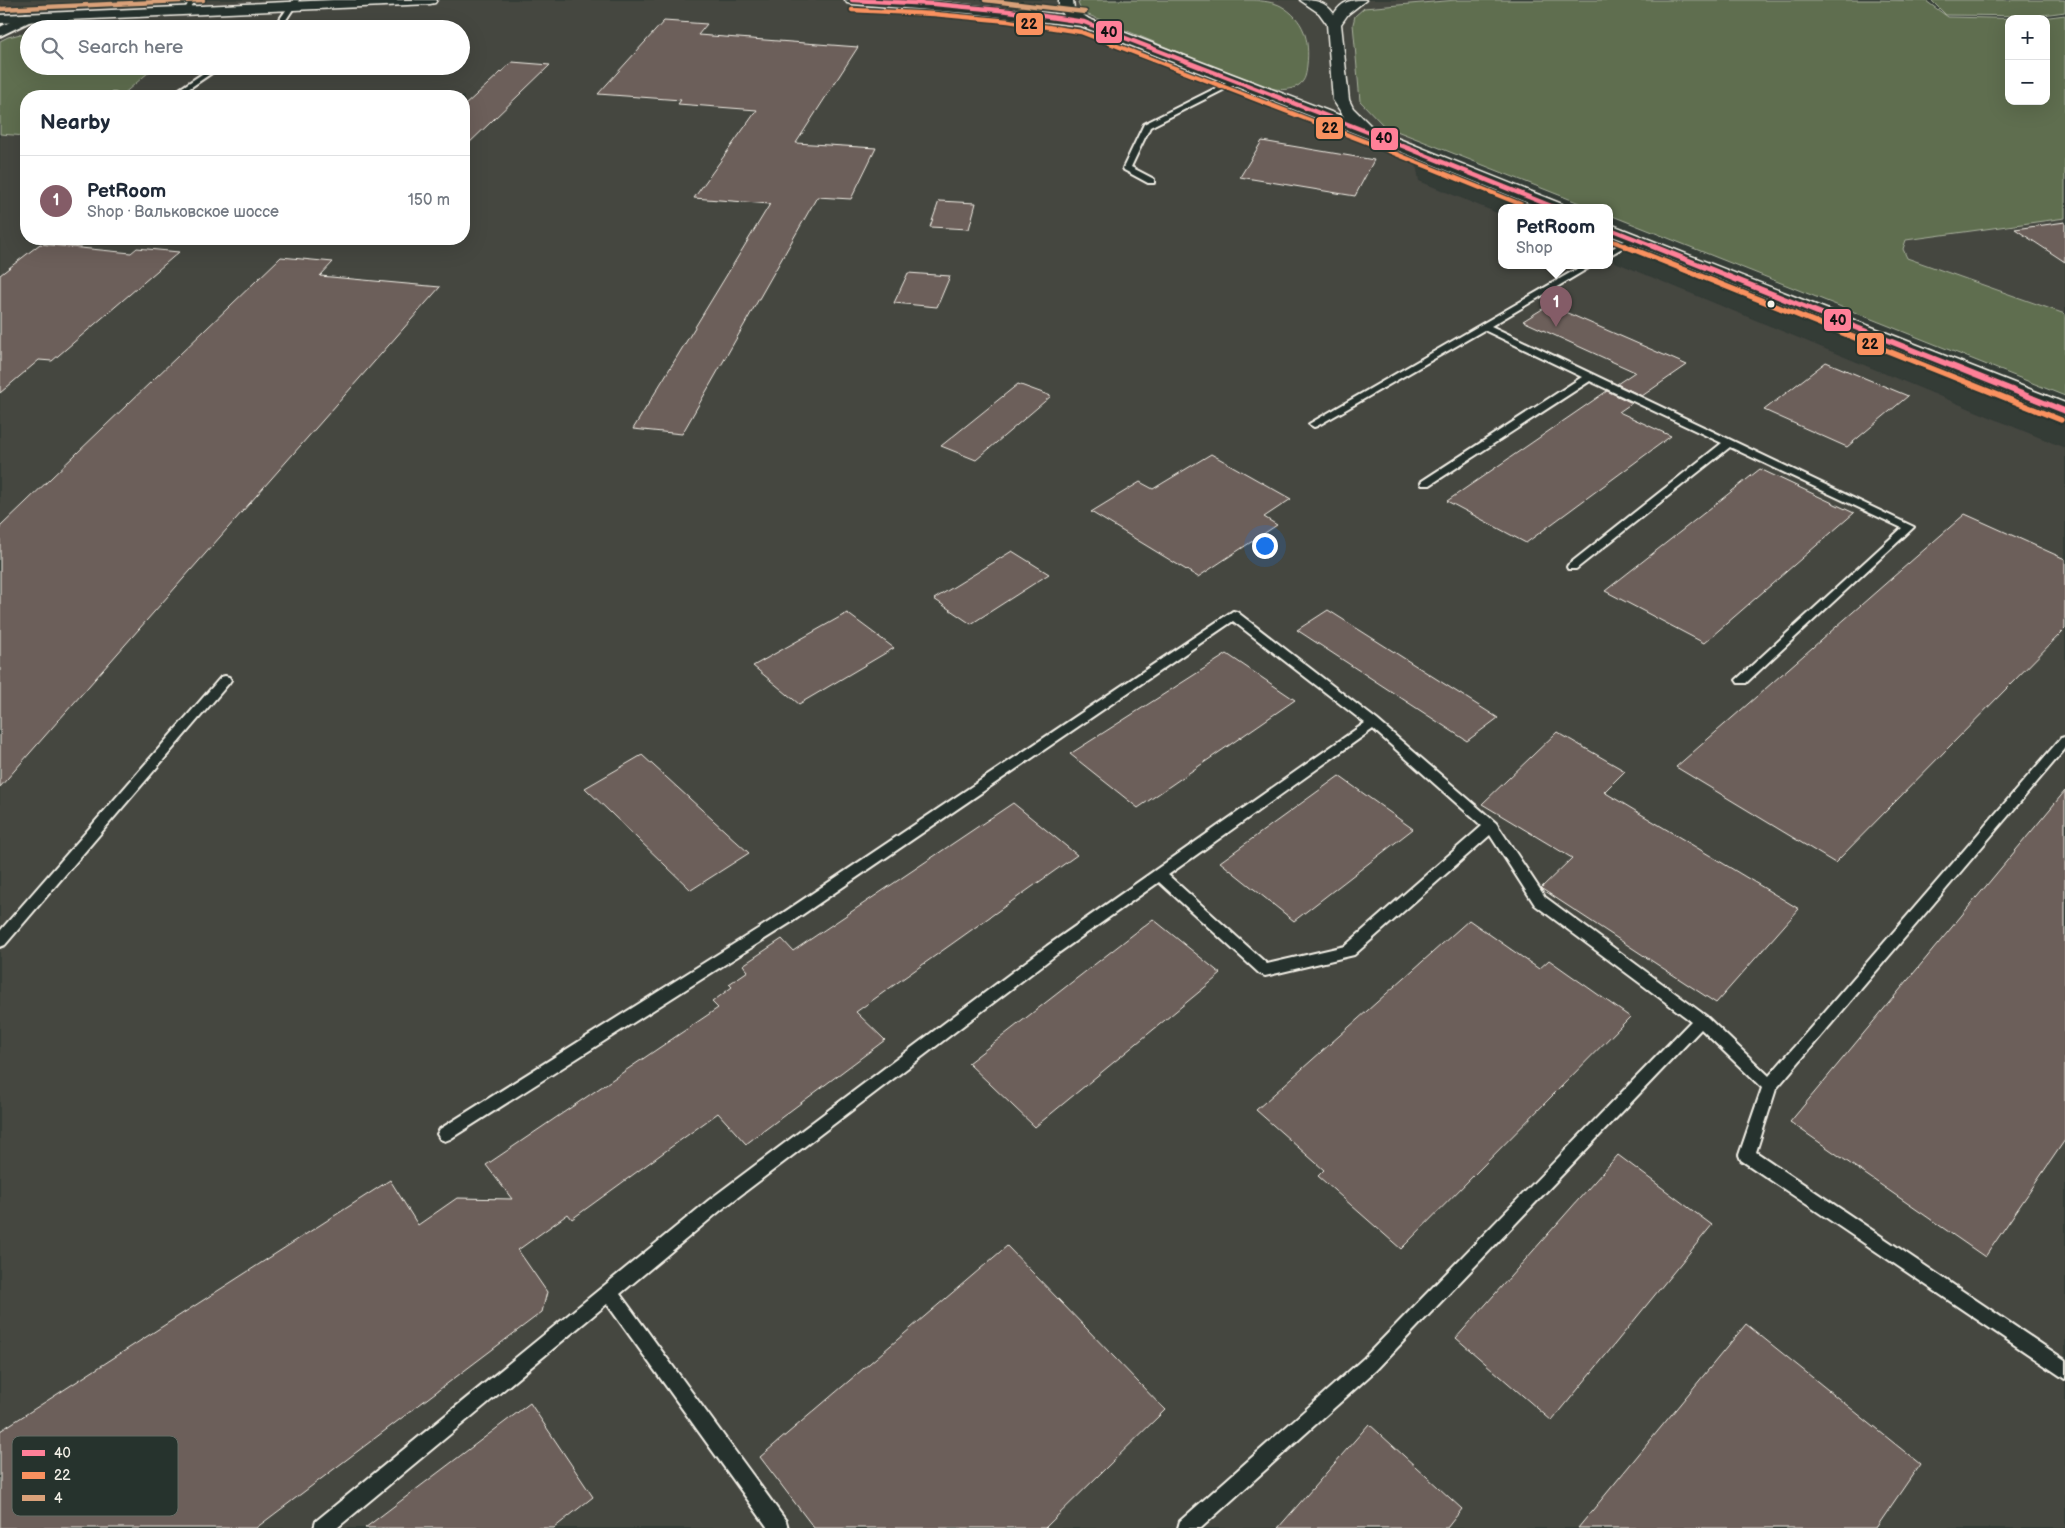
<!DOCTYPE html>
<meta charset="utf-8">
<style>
:root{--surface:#fff;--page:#f2f2f3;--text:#1f2937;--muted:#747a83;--line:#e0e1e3;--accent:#845c67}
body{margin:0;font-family:"Balsamiq Sans",sans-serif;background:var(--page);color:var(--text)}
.controls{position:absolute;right:15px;top:15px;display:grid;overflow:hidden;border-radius:10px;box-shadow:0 5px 20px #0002}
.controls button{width:45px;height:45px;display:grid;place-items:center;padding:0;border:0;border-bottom:1px solid var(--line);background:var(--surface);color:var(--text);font:25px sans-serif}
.you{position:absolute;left:1264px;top:545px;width:18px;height:18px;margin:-12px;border:4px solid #fff;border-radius:50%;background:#1a73e8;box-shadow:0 0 0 8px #1a73e833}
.badge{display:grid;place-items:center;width:32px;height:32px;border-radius:50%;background:var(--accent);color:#fff;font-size:16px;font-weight:700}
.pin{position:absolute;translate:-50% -41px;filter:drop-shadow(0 1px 2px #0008)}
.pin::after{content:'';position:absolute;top:26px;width:18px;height:15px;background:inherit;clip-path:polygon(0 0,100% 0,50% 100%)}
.popup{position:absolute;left:1498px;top:204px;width:115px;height:65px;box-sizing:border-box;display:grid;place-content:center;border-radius:10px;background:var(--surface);filter:drop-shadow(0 1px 4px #0005);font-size:16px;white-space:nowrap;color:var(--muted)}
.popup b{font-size:19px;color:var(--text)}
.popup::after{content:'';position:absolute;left:50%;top:100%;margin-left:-10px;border:10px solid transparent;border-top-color:var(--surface)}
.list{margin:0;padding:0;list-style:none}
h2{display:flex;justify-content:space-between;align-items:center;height:65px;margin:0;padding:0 20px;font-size:21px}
h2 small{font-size:16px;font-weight:400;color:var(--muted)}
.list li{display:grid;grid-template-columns:32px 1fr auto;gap:15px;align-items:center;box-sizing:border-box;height:90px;padding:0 20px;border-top:1px solid var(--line)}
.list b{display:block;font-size:19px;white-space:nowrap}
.list p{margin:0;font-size:16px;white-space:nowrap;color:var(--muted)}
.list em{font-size:16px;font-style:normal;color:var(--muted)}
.icon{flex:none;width:28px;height:28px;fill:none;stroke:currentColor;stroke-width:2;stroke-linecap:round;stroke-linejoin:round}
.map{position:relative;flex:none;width:2065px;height:1528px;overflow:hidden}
.search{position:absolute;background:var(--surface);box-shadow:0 5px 20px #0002;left:20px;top:20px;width:450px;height:55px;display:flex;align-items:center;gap:12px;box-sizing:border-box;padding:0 18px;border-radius:28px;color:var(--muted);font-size:19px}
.panel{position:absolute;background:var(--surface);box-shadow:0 5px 20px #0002;left:20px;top:90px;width:450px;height:155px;border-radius:20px}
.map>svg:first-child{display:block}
.built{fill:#454641;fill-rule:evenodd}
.green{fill:#5e6e50;stroke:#a9b09c;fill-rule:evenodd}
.building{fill:#6c5f5a;stroke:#f4f1e8}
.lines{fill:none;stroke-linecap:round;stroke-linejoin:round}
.lane-casing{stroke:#f4f1e8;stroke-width:4}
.street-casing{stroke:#f4f1e8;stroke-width:4}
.secondary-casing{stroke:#f4f1e8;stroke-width:3}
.lane{fill:#26332d;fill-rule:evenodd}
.street{fill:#26332d;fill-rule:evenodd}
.secondary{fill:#26332d;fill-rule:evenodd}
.bus-1-far1-casing{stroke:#26332d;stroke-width:7}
.bus-1-casing{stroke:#26332d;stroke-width:9}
.bus-2-far1-casing{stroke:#26332d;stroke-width:7}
.bus-2-casing{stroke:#26332d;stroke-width:9}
.bus-3-casing{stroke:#26332d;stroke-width:7}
.bus-1-far1{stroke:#ff8098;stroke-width:4.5}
.bus-1{stroke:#ff8098;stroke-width:5.5}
.bus-2-far1{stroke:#fa915f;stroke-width:4.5}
.bus-2{stroke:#fa915f;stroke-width:5.5}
.bus-3{stroke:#d9a179;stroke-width:4.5}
.bus-dot{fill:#f4f1e8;stroke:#26332d;stroke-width:2}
.key{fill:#26332d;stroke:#646c65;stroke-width:1}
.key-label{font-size:14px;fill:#f4f1e8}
.line-badge{stroke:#26332d;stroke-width:2}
.pale-badge-label{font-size:14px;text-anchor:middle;font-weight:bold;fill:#111}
</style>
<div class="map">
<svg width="2065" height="1528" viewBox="0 0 2065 1528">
<rect width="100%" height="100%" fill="#343c36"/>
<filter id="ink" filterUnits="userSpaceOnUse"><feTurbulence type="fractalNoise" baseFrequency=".02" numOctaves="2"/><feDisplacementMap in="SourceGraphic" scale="10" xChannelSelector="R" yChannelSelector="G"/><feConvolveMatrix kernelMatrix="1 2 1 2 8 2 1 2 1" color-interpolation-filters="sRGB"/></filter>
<g filter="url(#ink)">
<g class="built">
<path d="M 0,0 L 1588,0 L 1392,24 L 1419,181 L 1502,215 L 1502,266 L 1610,266 L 1610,260 L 2065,448 L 2065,1528 L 0,1528 ZM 29,29 L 461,29 L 461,66 L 29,66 ZM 26,96 L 464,96 L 464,239 L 26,239 Z"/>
<polygon points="2065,211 2065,334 1837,247"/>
</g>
<g class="green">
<path d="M 1084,0 L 1254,0 C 1262,1 1274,2 1281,6 C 1304,19 1310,40 1307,65 C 1306,73 1306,80 1299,85 C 1289,92 1276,89 1265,88 L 1086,14 L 1080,8 L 1078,3 Z"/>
<path d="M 1456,0 L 1878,0 L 1926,1 L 1948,17 L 2034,19 L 2065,15 L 2065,218 L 1906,240 L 1903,249 L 1907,258 L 2065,314 L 2065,396 L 1610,215 L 1610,208 L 1592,208 L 1384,126 L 1360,101 L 1353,24 L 1355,16 L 1364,8 ZM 2009,19 L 2046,19 L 2046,101 L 2009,101 Z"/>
<polygon points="1931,0 2065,0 2065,12 2036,16 1946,15"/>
<polygon points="195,23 203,25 199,29 91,29"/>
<polygon points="29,32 29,66 156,66 121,96 26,96 26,136 0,134 0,41 8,37"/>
</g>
<g class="building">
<polygon points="664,21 707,24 698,35 858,47 796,143 876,148 851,199 817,197 682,434 633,429 770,204 694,198 757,110 678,104 681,100 598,94"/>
<polygon points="512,62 550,65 464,148 464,106"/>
<polygon points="1262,141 1374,160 1355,196 1240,177"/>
<polygon points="939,201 976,203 969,229 930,227"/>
<polygon points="2065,222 2065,262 2015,229"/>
<polygon points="40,244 131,253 137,248 179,252 52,361 39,360 0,393 0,275"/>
<polygon points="281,257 333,262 320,276 440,287 0,787 0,527"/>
<polygon points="908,273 950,276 937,307 894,303"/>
<polygon points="1549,305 1687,365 1642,396 1617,384 1635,372 1523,321"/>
<polygon points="1826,362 1908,396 1847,447 1764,410"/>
<polygon points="1018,384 1051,396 976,460 941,446"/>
<polygon points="1607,391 1632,403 1619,412 1671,436 1526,543 1447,501"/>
<polygon points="1211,454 1291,499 1264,517 1277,525 1198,577 1091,512 1140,482 1153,489"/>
<polygon points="1760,469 1854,513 1704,643 1605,591"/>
<polygon points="1965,514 2065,559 2065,629 1835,863 1676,767"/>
<polygon points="1012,551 1049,574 971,624 934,599"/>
<polygon points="1328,610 1498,718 1467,741 1297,630"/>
<polygon points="847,613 894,648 799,704 753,666"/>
<polygon points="1227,654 1295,700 1138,808 1070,754"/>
<polygon points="1557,732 1625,771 1604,792 1799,909 1716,1003 1542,889 1541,888 1572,858 1482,804"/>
<polygon points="642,755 749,853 691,890 585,788"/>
<polygon points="1339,776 1413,829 1294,921 1220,862"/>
<polygon points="2065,791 2065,1140 1985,1257 1790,1122"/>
<polygon points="1013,803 1077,855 856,1012 885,1040 746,1144 718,1113 572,1219 568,1214 518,1250 547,1292 542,1312 256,1528 0,1528 0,1431 390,1180 418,1225 457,1198 512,1199 486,1165 718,1008 712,1002 732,987 729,984 748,971 743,965 782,939 793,951"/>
<polygon points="1153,919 1221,974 1035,1127 968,1063"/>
<polygon points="1469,920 1539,969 1549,960 1630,1017 1401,1249 1318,1176 1324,1170 1256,1110"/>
<polygon points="1618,1155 1712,1225 1552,1421 1456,1338"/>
<polygon points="1007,1246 1165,1410 1045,1528 814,1528 760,1457"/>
<polygon points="1746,1324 1920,1464 1876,1528 1578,1528"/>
<polygon points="530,1403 593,1497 554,1528 365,1528"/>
<polygon points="1369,1424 1462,1509 1447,1528 1278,1528"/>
</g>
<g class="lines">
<g class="lane-casing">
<g id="lane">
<polygon points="190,0 196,0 188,11 184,11"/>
<polygon points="293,0 299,0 280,29 273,29"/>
<polygon points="214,66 222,66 178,96 169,96"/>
<polygon points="1232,80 1239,82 1150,127 1131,167 1154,179 1154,183 1148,183 1124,170 1123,168 1144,124"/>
<polygon points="105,94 115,94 119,96 105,96"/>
<polygon points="1631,237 1638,239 1610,255 1610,250"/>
<polygon points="1582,266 1592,266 1491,326 1914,527 1746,683 1738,683 1736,680 1902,528 1730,447 1576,569 1568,569 1567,567 1568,565 1722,443 1590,381 1430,485 1422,485 1421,483 1422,481 1582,377 1484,330 1317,426 1314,427 1309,424"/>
<path d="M 1233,611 L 1237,612 L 1377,720 L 1496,823 L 1545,897 L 1706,1016 L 1769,1076 L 2061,738 L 2065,737 L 2065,749 L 1776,1089 L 1756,1152 L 2065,1360 L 2065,1379 L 1741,1160 L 1739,1155 L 1762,1088 L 1701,1029 L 1376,1370 L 1201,1528 L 1178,1528 L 1180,1521 L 1364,1358 L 1691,1021 L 1535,905 L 1490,835 L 1354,955 L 1265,976 L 1260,974 L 1159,882 L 1057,954 L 721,1210 L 620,1294 L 786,1521 L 788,1528 L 768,1528 L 607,1304 L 337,1528 L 314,1528 L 316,1521 L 709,1200 L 1047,946 L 1365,723 L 1233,621 L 790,923 L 450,1139 L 445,1141 L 440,1139 L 437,1134 L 440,1129 L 780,915 ZM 1373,729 L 1482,826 L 1345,946 L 1267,964 L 1168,875 Z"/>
<polygon points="225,676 229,677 231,680 229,683 5,945 0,947 0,931 221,677"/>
</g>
</g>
<g class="street-casing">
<polygon id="street" points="26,14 31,15 33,18 31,21 0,36 0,27"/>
</g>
<g class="secondary-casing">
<g id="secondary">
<polygon points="333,0 437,0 435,3 430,4 0,23 0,15"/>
<path d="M 845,0 L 920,0 L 1064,15 L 1059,8 L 1059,0 L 1073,0 L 1074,9 L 1089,19 L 1344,117 L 1333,100 L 1327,24 L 1319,13 L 1300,0 C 1315,0 1325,1 1334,14 C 1343,0 1351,0 1366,0 L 1348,14 L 1341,24 L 1349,100 L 1353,108 L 1374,129 L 1562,204 L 1565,208 L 1541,208 L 1367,138 L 1081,26 L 968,13 L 852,4 L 847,3 Z"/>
<polygon points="1610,224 2065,403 2065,417 1610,235"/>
</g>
</g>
<use href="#lane" class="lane"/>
<use href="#street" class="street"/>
<use href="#secondary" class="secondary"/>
<g class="bus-1-far1-casing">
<g id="bus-1-far1">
<polyline points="852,0 935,4 1009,11 1084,22 1373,134 1556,208"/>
<polyline points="1610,229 1656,247"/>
</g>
</g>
<g class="bus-1-casing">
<polyline id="bus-1" points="1652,246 2065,411"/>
</g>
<g class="bus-2-far1-casing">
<g id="bus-2-far1">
<polyline points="852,10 934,14 1008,21 1081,32 1369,143 1530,208"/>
<polyline points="1610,240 1628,247"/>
</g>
</g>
<g class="bus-2-casing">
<polyline id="bus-2" points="1625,246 2061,420"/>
</g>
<g class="bus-3-casing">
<g id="bus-3">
<polyline points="985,0 1085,12"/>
<polyline points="0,9 203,0"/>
</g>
</g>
<use href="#bus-1-far1" class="bus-1-far1"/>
<use href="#bus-1" class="bus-1"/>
<use href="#bus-2-far1" class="bus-2-far1"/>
<use href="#bus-2" class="bus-2"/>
<use href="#bus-3" class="bus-3"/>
</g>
</g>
<circle class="bus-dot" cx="1771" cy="304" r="4.5"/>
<rect x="12" y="1436" width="166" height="80" rx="8" class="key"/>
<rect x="22" y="1450" width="23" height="6" fill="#ff8098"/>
<rect x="22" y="1472" width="23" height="7" fill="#fa915f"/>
<rect x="22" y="1495" width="23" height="6" fill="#d9a179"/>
<g class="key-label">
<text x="54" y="1458">40</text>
<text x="54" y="1480">22</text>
<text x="54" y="1503">4</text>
</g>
<g class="line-badge">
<rect x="1015" y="12" width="29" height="24" rx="5" fill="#fa915f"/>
<rect x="1095" y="20" width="28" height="24" rx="5" fill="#ff8098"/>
<rect x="1315" y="116" width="29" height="24" rx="5" fill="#fa915f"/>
<rect x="1370" y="127" width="29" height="24" rx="5" fill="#ff8098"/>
<rect x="1823" y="308" width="29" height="24" rx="5" fill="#ff8098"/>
<rect x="1856" y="332" width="29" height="24" rx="5" fill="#fa915f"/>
</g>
<g class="pale-badge-label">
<text x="1029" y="29">22</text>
<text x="1109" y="37">40</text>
<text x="1330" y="133">22</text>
<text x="1384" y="143">40</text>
<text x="1838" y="325">40</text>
<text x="1870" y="349">22</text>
</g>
</svg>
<div class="controls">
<button>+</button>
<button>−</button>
</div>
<div class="you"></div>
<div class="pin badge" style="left:1556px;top:327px">1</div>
<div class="popup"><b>PetRoom</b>Shop</div>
<div class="search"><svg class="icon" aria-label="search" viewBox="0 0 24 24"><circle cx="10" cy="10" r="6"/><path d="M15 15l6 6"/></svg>Search here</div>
<section class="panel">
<h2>Nearby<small></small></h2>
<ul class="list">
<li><span class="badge">1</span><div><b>PetRoom</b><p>Shop · Вальковское шоссе</p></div><em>150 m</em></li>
</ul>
</section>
</div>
